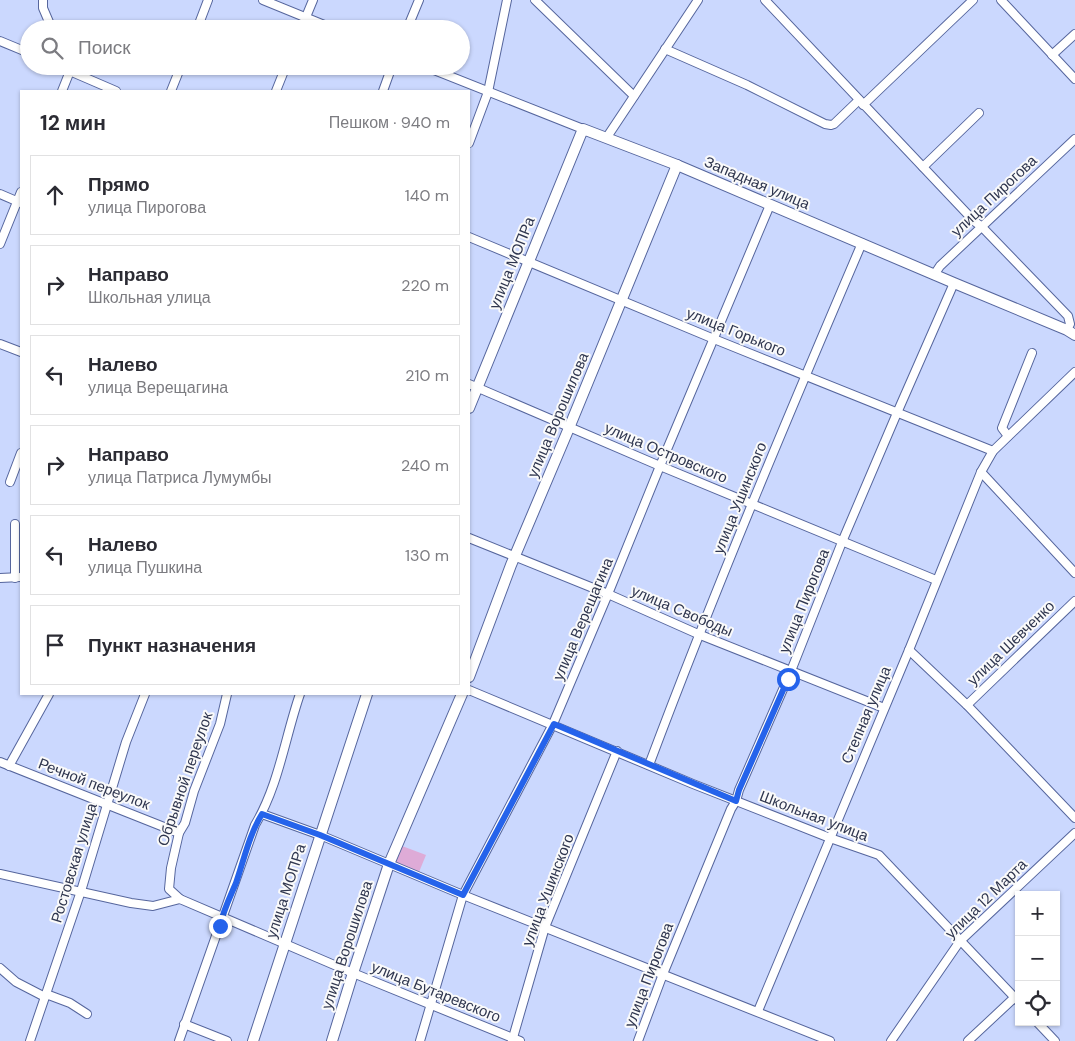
<!DOCTYPE html>
<html lang="ru">
<meta charset="utf-8">
<style>
:root{--surface:#fff;--page:#f7f7f7;--text:#2b2b33;--muted:#7c7c81;--line:#e1e1e2}
body{margin:0;font-family:"DM Sans",sans-serif;background:var(--page);color:var(--text)}
.controls{position:absolute;right:15px;bottom:15px;display:grid;overflow:hidden;border-radius:0px;box-shadow:0 1px 4px #0004}
.controls button{width:45px;height:45px;display:grid;place-items:center;padding:0;border:0;border-bottom:1px solid var(--line);background:var(--surface);color:var(--text);font:25px sans-serif}
.stop{position:absolute;width:15px;height:15px;margin:-11px;border:4px solid #2563eb;border-radius:50%;background:#fff}
.stop.end{background:#2563eb;border-color:#fff;box-shadow:0 1px 5px #0008}
.list{margin:0;padding:0;list-style:none}
h2{display:flex;justify-content:space-between;align-items:center;height:65px;margin:0;padding:0 20px;font-size:21px}
h2 small{font-size:16px;font-weight:400;color:var(--muted)}
.list li{display:grid;grid-template-columns:32px 1fr auto;gap:15px;align-items:center;box-sizing:border-box;height:80px;margin:0 10px 10px;padding:0 10px;border:1px solid var(--line);border-radius:0px}
.list b{display:block;font-size:19px;white-space:nowrap}
.list p{margin:0;font-size:16px;white-space:nowrap;color:var(--muted)}
.list em{font-size:16px;font-style:normal;color:var(--muted)}
.icon{flex:none;width:28px;height:28px;fill:none;stroke:currentColor;stroke-width:2;stroke-linecap:round;stroke-linejoin:round}
.map{position:relative;flex:none;width:1075px;height:1041px;overflow:hidden}
.search{position:absolute;background:var(--surface);box-shadow:0 1px 4px #0004;left:20px;top:20px;width:450px;height:55px;display:flex;align-items:center;gap:12px;box-sizing:border-box;padding:0 18px;border-radius:28px;color:var(--muted);font-size:19px}
.panel{position:absolute;background:var(--surface);box-shadow:0 1px 4px #0004;left:20px;top:90px;width:450px;height:605px;border-radius:0px}
.map>svg:first-child{display:block}
.green{fill:#deabd7}
.lines{fill:none;stroke-linecap:round;stroke-linejoin:round}
.minor-casing{stroke:#56669d;stroke-width:10}
.major-casing{stroke:#56669d;stroke-width:12}
.minor{stroke:#fff;stroke-width:8}
.major{stroke:#fff;stroke-width:10}
.route{stroke:#2563eb;stroke-width:6}
.labels{text-anchor:middle;stroke-width:4;stroke-linejoin:round;paint-order:stroke}
.street-label{font-size:15px;fill:#2f364f;stroke:#fafafa}
</style>
<div class="map">
<svg width="1075" height="1041" viewBox="0 0 1075 1041">
<rect width="100%" height="100%" fill="#cbd8fe"/>
<polygon class="green" points="402,846 426,855 419,872 395,862"/>
<g class="lines">
<g class="minor-casing">
<g id="minor">
<polyline points="43,0 43,8 52,29"/>
<polyline points="263,0 334,29"/>
<polyline points="535,0 634,96"/>
<polyline points="765,0 974,221 982,227 1068,316 1070,324 1067,330"/>
<polyline points="1001,0 1075,79"/>
<polyline points="197,29 208,0"/>
<polyline points="301,29 313,0"/>
<polyline points="407,29 419,0"/>
<polyline points="0,41 29,53"/>
<polyline points="665,49 747,85 825,124 831,125 834,124 859,100"/>
<polyline points="1052,55 1075,34"/>
<polyline points="58,66 116,91"/>
<polyline points="424,66 583,129"/>
<polyline points="62,91 70,71 69,68"/>
<polyline points="171,91 181,66"/>
<polyline points="276,91 286,66"/>
<polyline points="383,91 392,66"/>
<polyline points="863,105 973,0"/>
<polyline points="607,137 698,0"/>
<polyline points="469,143 488,92 507,0"/>
<polyline points="923,167 979,113"/>
<polyline points="0,194 21,203"/>
<polyline points="469,237 714,339 993,451"/>
<polyline points="0,244 21,192"/>
<polyline points="934,275 940,266 1075,139"/>
<polyline points="0,344 21,352"/>
<polyline points="469,384 660,466 936,580"/>
<polyline points="1008,436 1002,428 1032,353"/>
<polyline points="981,472 1075,573"/>
<polyline points="10,482 21,453"/>
<polyline points="469,538 608,594 698,634 884,708"/>
<polyline points="0,578 21,577"/>
<polyline points="15,578 15,524"/>
<polyline points="909,650 967,705 1075,818"/>
<polyline points="469,690 693,784 830,838 879,855 1019,1002"/>
<polyline points="967,705 1075,601"/>
<polyline points="0,762 179,833"/>
<path d="M 649,765 C 715,589 788,416 862,243"/>
<polyline points="9,766 49,694"/>
<polyline points="262,814 320,835 463,895 830,1041"/>
<polyline points="0,874 131,903 153,906 180,899 353,973 520,1041"/>
<polyline points="180,899 169,889 171,868 179,833 185,823 194,791 220,724 227,694"/>
<polyline points="0,968 16,982 45,997"/>
<polyline points="46,994 70,1003 87,1014"/>
<polyline points="758,1011 909,650 981,472 993,451 1075,372"/>
<polyline points="1037,1022 1055,1041"/>
<polyline points="184,1024 227,1041"/>
<polyline points="30,1041 81,891 126,742 145,694"/>
<path d="M 179,1041 L 255,825 C 279,785 285,737 300,694"/>
<polyline points="420,1041 463,895 553,724 608,594 660,466 770,205"/>
<polyline points="512,1041 545,927 617,751"/>
<polyline points="638,1041 663,974 731,809 736,801 739,790 791,671 842,542 897,413 954,283"/>
<polyline points="891,1041 960,941 1075,833"/>
<polyline points="968,1041 1014,998"/>
</g>
</g>
<g class="major-casing">
<g id="major">
<polyline points="469,408 583,129 677,165 954,283 1067,330 1075,335"/>
<polyline points="469,677 511,565 569,428 677,165"/>
<polyline points="253,1041 367,694"/>
<polyline points="332,1041 353,973 389,864 462,694"/>
</g>
</g>
<use href="#minor" class="minor"/>
<use href="#major" class="major"/>
</g>
<g class="lines">
<path class="route" d="M 220,926 C 223,911 230,897 236,883 C 244,860 249,835 262,814 L 320,835 L 463,895 L 554,724 L 736,801 L 739,790 L 788,679"/>
</g>
<g class="labels">
<g class="street-label">
<text transform="translate(757 183) rotate(23)" y="5">Западная улица</text>
<text transform="translate(994 196) rotate(-43)" y="5">улица Пирогова</text>
<text transform="translate(512 263) rotate(-68)" y="5">улица МОПРа</text>
<text transform="translate(736 332) rotate(22)" y="5">улица Горького</text>
<text transform="translate(558 415) rotate(-67)" y="5">улица Ворошилова</text>
<text transform="translate(666 453) rotate(23)" y="5">улица Островского</text>
<text transform="translate(740 498) rotate(-68)" y="5">улица Ушинского</text>
<text transform="translate(804 601) rotate(-68)" y="5">улица Пирогова</text>
<text transform="translate(682 611) rotate(23)" y="5">улица Свободы</text>
<text transform="translate(583 619) rotate(-67)" y="5">улица Верещагина</text>
<text transform="translate(1011 643) rotate(-44)" y="5">улица Шевченко</text>
<text transform="translate(866 715) rotate(-67)" y="5">Степная улица</text>
<text transform="translate(185 779) rotate(-71)" y="5">Обрывной переулок</text>
<text transform="translate(94 784) rotate(21)" y="5">Речной переулок</text>
<text transform="translate(814 816) rotate(21)" y="5">Школьная улица</text>
<text transform="translate(74 863) rotate(-73)" y="5">Ростовская улица</text>
<text transform="translate(548 890) rotate(-69)" y="5">улица Ушинского</text>
<text transform="translate(286 891) rotate(-72)" y="5">улица МОПРа</text>
<text transform="translate(986 899) rotate(-44)" y="5">улица 12 Марта</text>
<text transform="translate(347 945) rotate(-72)" y="5">улица Ворошилова</text>
<text transform="translate(649 975) rotate(-69)" y="5">улица Пирогова</text>
<text transform="translate(436 992) rotate(22)" y="5">улица Бутаревского</text>
</g>
</g>
</svg>
<div class="controls">
<button>+</button>
<button>−</button>
<button><svg class="icon" aria-label="locate" viewBox="0 0 24 24"><circle cx="12" cy="12" r="6"/><path d="M12 2v4M12 18v4M2 12h4M18 12h4"/></svg></button>
</div>
<div class="stop" style="left:788px;top:679px"></div>
<div class="stop end" style="left:220px;top:926px"></div>
<div class="search"><svg class="icon" aria-label="search" viewBox="0 0 24 24"><circle cx="10" cy="10" r="6"/><path d="M15 15l6 6"/></svg>Поиск</div>
<section class="panel">
<h2>12 мин<small>Пешком · 940 m</small></h2>
<ul class="list">
<li><svg class="icon" aria-label="ahead" viewBox="0 0 24 24"><path d="M12 20V5M6 11l6-6 6 6"/></svg><div><b>Прямо</b><p>улица Пирогова</p></div><em>140 m</em></li>
<li><svg class="icon" aria-label="right" viewBox="0 0 24 24"><path d="M7 20v-9h11M14 6l5 5-5 5"/></svg><div><b>Направо</b><p>Школьная улица</p></div><em>220 m</em></li>
<li><svg class="icon" aria-label="left" viewBox="0 0 24 24"><path d="M17 20v-9H6M10 6l-5 5 5 5"/></svg><div><b>Налево</b><p>улица Верещагина</p></div><em>210 m</em></li>
<li><svg class="icon" aria-label="right" viewBox="0 0 24 24"><path d="M7 20v-9h11M14 6l5 5-5 5"/></svg><div><b>Направо</b><p>улица Патриса Лумумбы</p></div><em>240 m</em></li>
<li><svg class="icon" aria-label="left" viewBox="0 0 24 24"><path d="M17 20v-9H6M10 6l-5 5 5 5"/></svg><div><b>Налево</b><p>улица Пушкина</p></div><em>130 m</em></li>
<li><svg class="icon" aria-label="arrive" viewBox="0 0 24 24"><path d="M6 21V4h12l-3 4 3 4H6"/></svg><div><b>Пункт назначения</b></div></li>
</ul>
</section>
</div>
